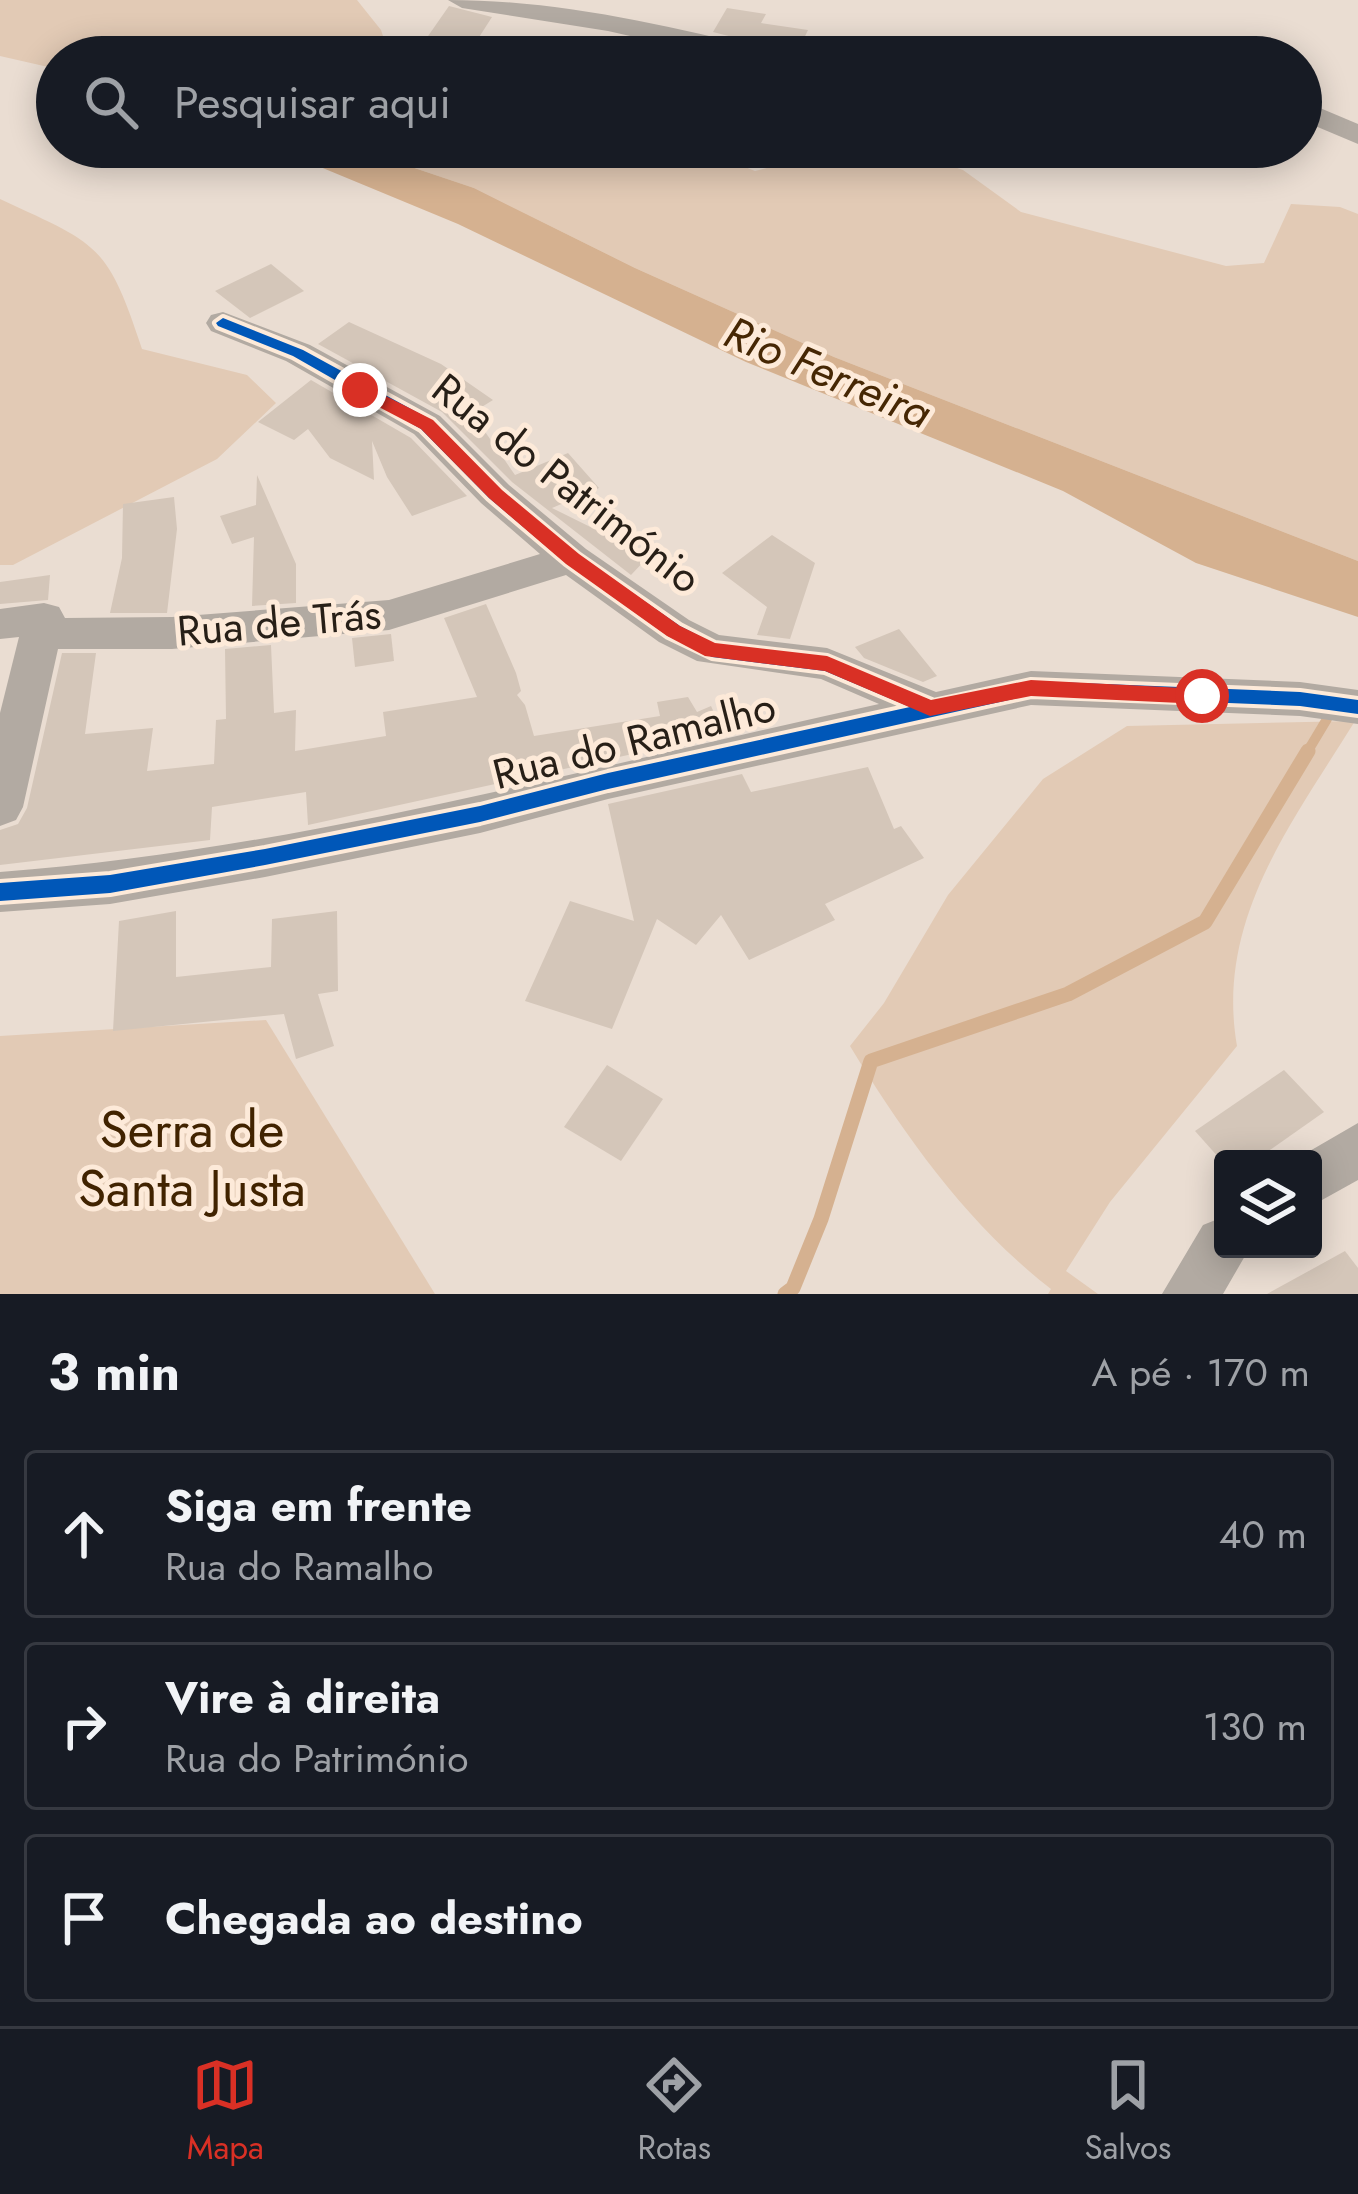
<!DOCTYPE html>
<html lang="pt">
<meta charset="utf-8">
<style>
:root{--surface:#171b24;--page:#20242c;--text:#f1f3f6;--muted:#9ea1a6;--line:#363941;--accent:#d93025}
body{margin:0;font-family:Jost,sans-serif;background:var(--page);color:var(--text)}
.controls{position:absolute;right:36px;bottom:36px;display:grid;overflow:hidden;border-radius:12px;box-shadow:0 6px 30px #0003}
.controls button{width:108px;height:108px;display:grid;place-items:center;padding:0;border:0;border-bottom:3px solid var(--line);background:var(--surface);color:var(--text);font:60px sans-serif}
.stop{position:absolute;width:36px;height:36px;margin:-27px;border:9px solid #d93025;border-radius:50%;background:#fff}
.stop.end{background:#d93025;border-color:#fff;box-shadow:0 3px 12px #0008}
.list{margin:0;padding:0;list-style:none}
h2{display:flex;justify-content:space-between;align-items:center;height:156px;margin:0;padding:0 48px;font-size:51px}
h2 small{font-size:39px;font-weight:400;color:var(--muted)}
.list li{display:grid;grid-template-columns:78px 1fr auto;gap:36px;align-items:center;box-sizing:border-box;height:168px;margin:0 24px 24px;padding:0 24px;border:3px solid var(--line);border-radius:12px}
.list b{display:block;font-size:45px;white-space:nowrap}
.list p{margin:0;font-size:39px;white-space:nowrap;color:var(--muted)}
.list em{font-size:39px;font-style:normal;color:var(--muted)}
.icon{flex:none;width:66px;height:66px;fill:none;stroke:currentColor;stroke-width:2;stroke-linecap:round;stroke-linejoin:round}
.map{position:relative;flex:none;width:1358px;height:1294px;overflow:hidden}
.search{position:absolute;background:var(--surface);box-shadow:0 6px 30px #0003;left:36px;right:36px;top:36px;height:132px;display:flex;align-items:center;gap:30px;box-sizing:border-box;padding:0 42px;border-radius:66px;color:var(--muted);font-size:45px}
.sheet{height:732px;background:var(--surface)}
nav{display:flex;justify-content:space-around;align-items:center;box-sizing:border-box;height:168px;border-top:3px solid var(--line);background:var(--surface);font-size:33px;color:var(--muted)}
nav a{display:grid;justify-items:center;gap:6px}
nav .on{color:var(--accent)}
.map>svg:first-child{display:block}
.green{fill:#e2cab5}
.water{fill:#d5b190}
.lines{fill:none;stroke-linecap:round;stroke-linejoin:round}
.stream-far1{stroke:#d5b190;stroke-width:10}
.stream{stroke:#d5b190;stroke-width:15}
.building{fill:#d4c6b9}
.minor{fill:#b2aaa2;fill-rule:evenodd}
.cycleway-casing{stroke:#fdead9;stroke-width:8}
.cycleway{fill:#0057b8;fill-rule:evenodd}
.route{fill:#d93025}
.labels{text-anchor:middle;stroke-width:10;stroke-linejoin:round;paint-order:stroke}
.street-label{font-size:42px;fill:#271f17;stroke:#fdead9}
.water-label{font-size:45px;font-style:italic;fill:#462704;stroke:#fdead9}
.near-park-label{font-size:51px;fill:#412300;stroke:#fdead9}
</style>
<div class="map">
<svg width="1358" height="1294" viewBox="0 0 1358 1294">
<rect width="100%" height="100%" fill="#eaddd2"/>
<g class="green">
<polygon points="0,0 357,0 381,30 390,57 57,57 57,69 0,56"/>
<polygon points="352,147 696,147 755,171 831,151 908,151 963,170 1021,212 1226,266 1264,263 1291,204 1340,207 1358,214 1358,561 834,357 635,268 474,188"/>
<path d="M 0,199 C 99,245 107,243 142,349 L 247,375 L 276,403 L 217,459 L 13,565 L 0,565 Z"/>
<path d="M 1355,721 C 1292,823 1215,920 1237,1046 L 1110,1202 L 1066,1271 L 1098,1294 L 1048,1294 L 1051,1289 C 968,1225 904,1135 850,1046 L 884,1003 L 948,895 L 1043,779 L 1127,726 Z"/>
<polygon points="266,1020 435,1294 0,1294 0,1036"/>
</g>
<polygon class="water" points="272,147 352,147 474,188 635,268 834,357 1358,561 1358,617 1196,563 1063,491 746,362 458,224"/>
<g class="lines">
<polyline class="stream-far1" points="1306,754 1327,719"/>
<polyline class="stream" points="785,1294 793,1288 821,1219 871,1061 1068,994 1205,922 1308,751"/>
</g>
<g class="building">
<polygon points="449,6 492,17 474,45 426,39"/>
<polygon points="727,8 766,14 761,23 808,30 795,57 779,57 772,47 713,32"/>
<polygon points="271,264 304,291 250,318 215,291"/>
<polygon points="349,322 441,364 493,400 472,413 515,475 568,453 599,488 552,508 649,556 631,575 512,482 442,412 318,344"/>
<polygon points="311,380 411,438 467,496 412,516 387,477 372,441 374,480 330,458 308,429 294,440 258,422"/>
<polygon points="257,475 296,564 296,603 252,606 254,537 232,544 220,516 256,505"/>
<polygon points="174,497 177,529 167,613 110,613 122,558 123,504"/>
<polygon points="772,535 815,563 790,639 757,635 767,607 722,573"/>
<polygon points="50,575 48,600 0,604 0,582"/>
<polygon points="486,604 516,673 521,691 517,695 525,705 534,736 660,716 657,702 688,697 697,712 711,706 724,734 308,825 306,792 212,807 210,840 0,865 0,830 18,824 27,808 62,653 96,653 85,734 153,728 147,771 214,764 216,720 226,719 225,649 271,645 274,713 296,710 295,751 386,736 383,712 477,697 444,618"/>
<polygon points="899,629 937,676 923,682 864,658 855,647"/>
<polygon points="391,634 394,661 355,667 352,638"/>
<polygon points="868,767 894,829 901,826 924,858 825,904 835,920 749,960 721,915 696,945 657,919 612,1029 525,1001 570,901 634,921 608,804 742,774 751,792"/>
<polygon points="176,911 176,977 271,967 272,919 337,911 338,991 318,994 334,1046 296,1059 284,1014 113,1031 119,921"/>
<polygon points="607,1065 663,1099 621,1161 564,1127"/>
<polygon points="1284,1070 1324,1112 1257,1159 1220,1159 1195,1131"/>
<polygon points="1345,1251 1358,1268 1358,1294 1267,1294"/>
</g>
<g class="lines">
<g class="minor">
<path d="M 448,0 C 558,0 665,25 771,51 L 775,57 L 723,57 L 608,31 L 462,8 Z"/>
<polygon points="1301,100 1358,124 1358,144 1301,120"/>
<path d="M 223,312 L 310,345 L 440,416 L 509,485 L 586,549 L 689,620 L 719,635 L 827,648 L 936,692 L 1031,671 L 1300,682 L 1358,690 L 1358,724 L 1300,716 L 1031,705 L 608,799 L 480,833 L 265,877 L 110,904 L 0,912 L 0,872 C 297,850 588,767 879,704 L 821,679 L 697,661 L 659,642 L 566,575 L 389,630 L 172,649 L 58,649 L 23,807 L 16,820 L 0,826 L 0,713 L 19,637 L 0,639 L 0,609 L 44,603 L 59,607 L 65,618 L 172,617 L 389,600 L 540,554 L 481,503 L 414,434 L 286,361 L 211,331 L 206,323 L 211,315 Z"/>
<polygon points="1358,1123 1358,1180 1313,1205 1313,1159 1296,1159"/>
<polygon points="1223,1217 1223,1249 1249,1249 1223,1294 1162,1294 1203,1225"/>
</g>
<g class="cycleway-casing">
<polygon id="cycleway" points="223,318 303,350 433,421 501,490 578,555 680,626 715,644 827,657 934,702 1031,681 1300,692 1358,700 1358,714 1300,706 1031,695 608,789 480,822 265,865 110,893 0,901 0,883 110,875 265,849 480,806 608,773 910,707 825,671 712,657 668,636 566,563 489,498 421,429 293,356 218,326 216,323"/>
</g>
<use href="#cycleway" class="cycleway"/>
</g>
<polygon class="route" points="354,386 366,386 433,420 502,490 579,554 680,626 715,643 827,656 931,700 1031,680 1202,689 1212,696 1202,704 1031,696 930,716 825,671 705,656 667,636 566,564 489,498 421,429 354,394"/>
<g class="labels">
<g class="street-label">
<text transform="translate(567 483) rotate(38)" y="15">Rua do Património</text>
<text transform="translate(279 622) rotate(-5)" y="15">Rua de Trás</text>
<text transform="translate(634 740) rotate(-14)" y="15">Rua do Ramalho</text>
</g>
<g class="water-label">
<text transform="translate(828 372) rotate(23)" y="16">Rio Ferreira</text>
</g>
<g class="near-park-label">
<text x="192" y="1147">Serra de<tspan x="192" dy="59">Santa Justa</tspan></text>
</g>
</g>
</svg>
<div class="controls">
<button><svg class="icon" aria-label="layers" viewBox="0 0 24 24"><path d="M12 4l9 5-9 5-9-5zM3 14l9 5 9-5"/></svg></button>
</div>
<div class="stop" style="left:1202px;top:696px"></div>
<div class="stop end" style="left:360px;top:390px"></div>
<div class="search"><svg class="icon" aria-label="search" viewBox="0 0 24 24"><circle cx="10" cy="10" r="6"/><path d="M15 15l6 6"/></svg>Pesquisar aqui</div>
</div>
<section class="sheet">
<h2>3 min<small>A pé · 170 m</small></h2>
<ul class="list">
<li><svg class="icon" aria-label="ahead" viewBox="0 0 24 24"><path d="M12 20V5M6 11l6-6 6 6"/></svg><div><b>Siga em frente</b><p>Rua do Ramalho</p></div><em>40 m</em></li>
<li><svg class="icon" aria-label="right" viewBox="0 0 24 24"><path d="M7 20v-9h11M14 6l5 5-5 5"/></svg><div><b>Vire à direita</b><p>Rua do Património</p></div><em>130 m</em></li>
<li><svg class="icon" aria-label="arrive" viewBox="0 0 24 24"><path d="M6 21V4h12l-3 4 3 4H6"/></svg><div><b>Chegada ao destino</b></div></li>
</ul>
</section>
<nav>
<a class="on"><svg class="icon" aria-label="map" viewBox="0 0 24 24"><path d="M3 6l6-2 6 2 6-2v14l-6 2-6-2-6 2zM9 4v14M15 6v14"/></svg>Mapa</a>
<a><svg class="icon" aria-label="directions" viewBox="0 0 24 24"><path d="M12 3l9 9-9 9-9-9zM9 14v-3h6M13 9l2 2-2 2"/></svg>Rotas</a>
<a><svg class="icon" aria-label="saved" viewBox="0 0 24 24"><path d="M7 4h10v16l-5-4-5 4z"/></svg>Salvos</a>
</nav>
